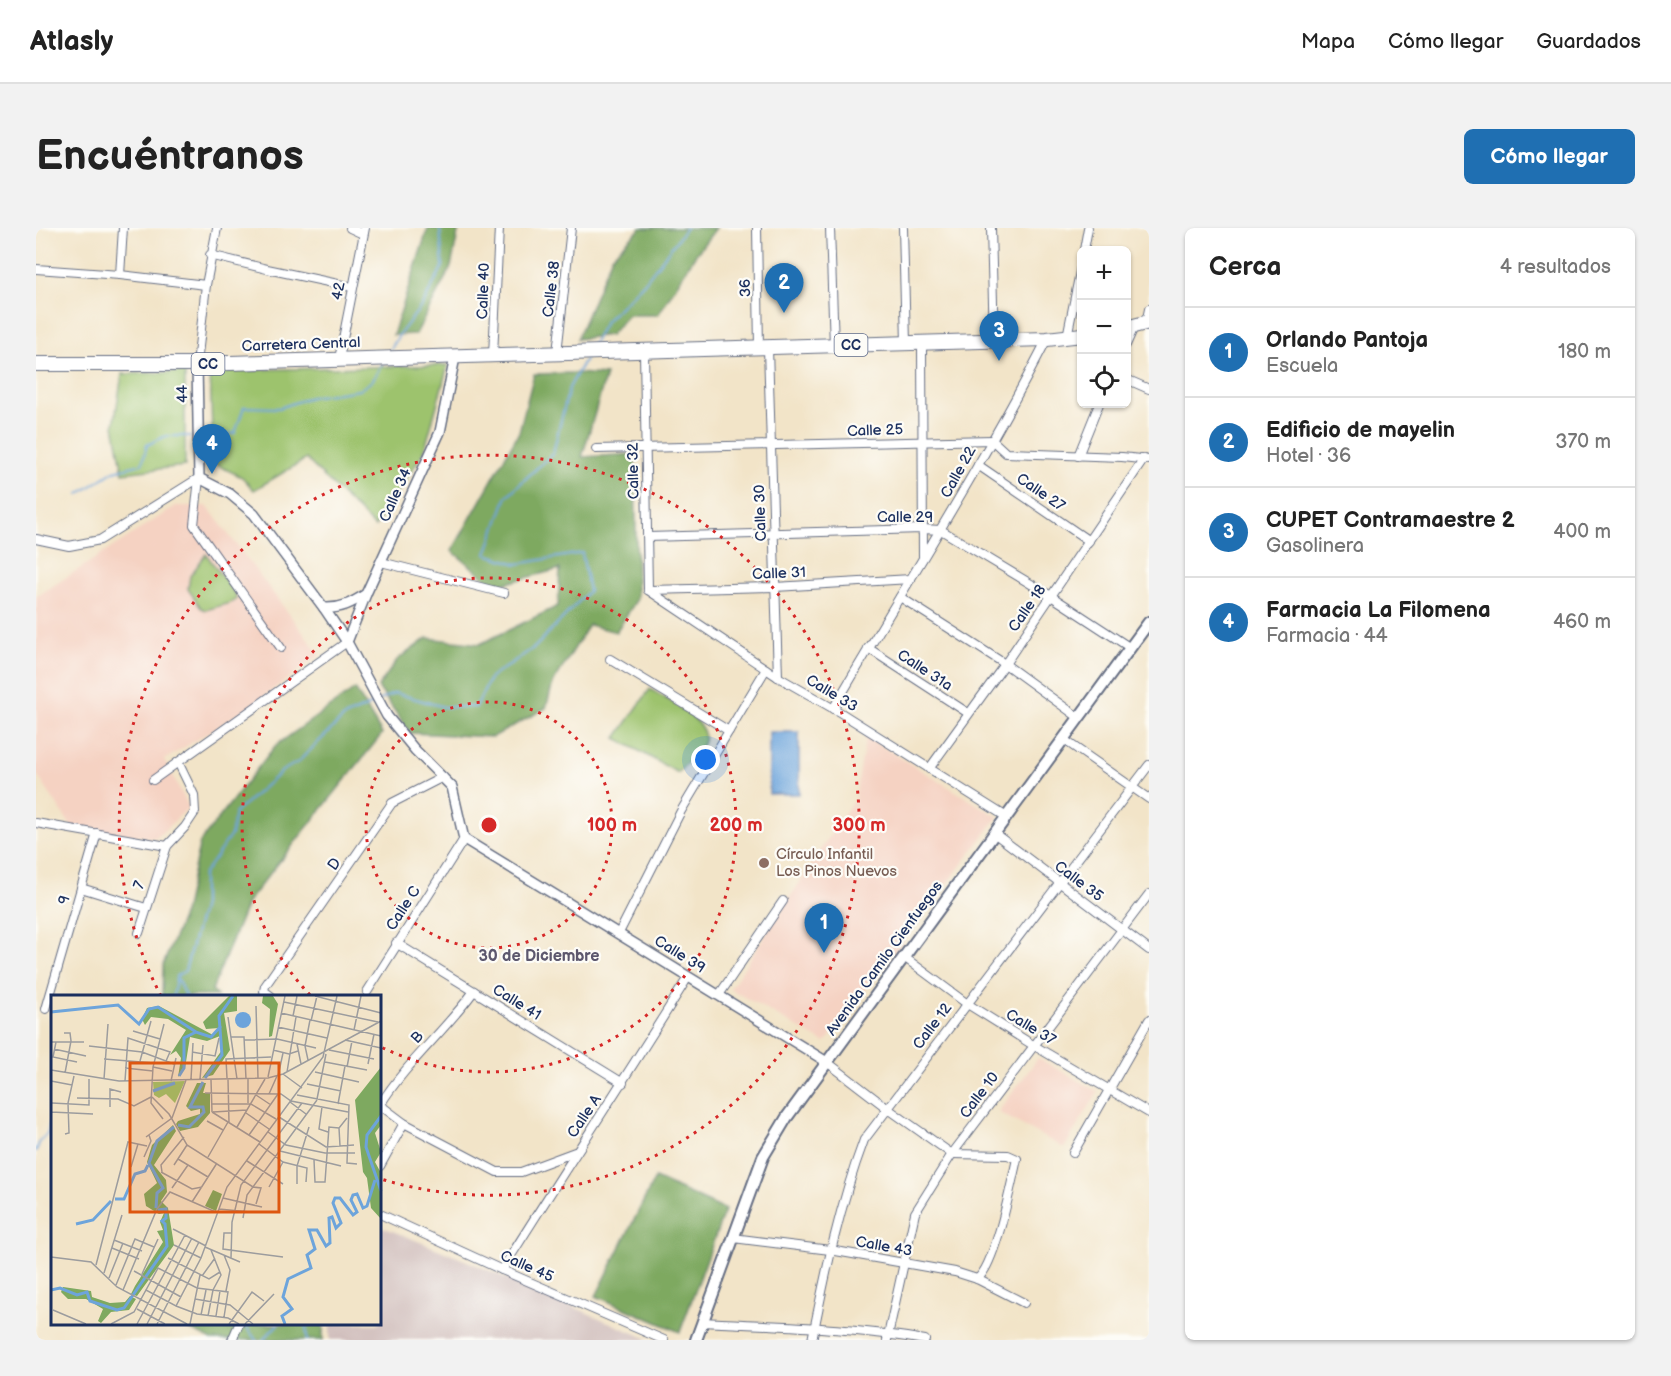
<!DOCTYPE html>
<html lang="es">
<meta charset="utf-8">
<style>
:root{--surface:#fff;--page:#f2f2f2;--text:#222;--muted:#767676;--line:#e0e0e0;--accent:#1f6fb2}
body{margin:0;font-family:"Balsamiq Sans",sans-serif;background:var(--page);color:var(--text)}
.controls{position:absolute;right:18px;top:18px;display:grid;overflow:hidden;border-radius:9px;box-shadow:0 2px 4px #0004}
.controls button{width:54px;height:54px;display:grid;place-items:center;padding:0;border:0;border-bottom:2px solid var(--line);background:var(--surface);color:var(--text);font:30px sans-serif}
.you{position:absolute;left:670px;top:532px;width:21px;height:21px;margin:-15px;border:4px solid #fff;border-radius:50%;background:#1a73e8;box-shadow:0 0 0 9px #1a73e833}
.badge{display:grid;place-items:center;width:39px;height:39px;border-radius:50%;background:var(--accent);color:#fff;font-size:20px;font-weight:700}
.pin{position:absolute;translate:-50% -50px;filter:drop-shadow(0 2px 3px #0008)}
.pin::after{content:'';position:absolute;top:32px;width:21px;height:18px;background:inherit;clip-path:polygon(0 0,100% 0,50% 100%)}
.list{margin:0;padding:0;list-style:none}
h2{display:flex;justify-content:space-between;align-items:center;height:78px;margin:0;padding:0 24px;font-size:26px}
h2 small{font-size:20px;font-weight:400;color:var(--muted)}
.list li{display:grid;grid-template-columns:39px 1fr auto;gap:18px;align-items:center;box-sizing:border-box;height:90px;padding:0 24px;border-top:2px solid var(--line)}
.list b{display:block;font-size:22px;white-space:nowrap}
.list p{margin:0;font-size:20px;white-space:nowrap;color:var(--muted)}
.list em{font-size:20px;font-style:normal;color:var(--muted)}
.icon{flex:none;width:33px;height:33px;fill:none;stroke:currentColor;stroke-width:2;stroke-linecap:round;stroke-linejoin:round}
.map{position:relative;flex:none;width:1113px;height:1112px;overflow:hidden;border-radius:9px}
header{display:flex;align-items:center;gap:36px;box-sizing:border-box;height:84px;padding:0 30px;background:var(--surface);border-bottom:2px solid var(--line)}
header strong{font-size:28px}
nav{display:flex;gap:33px;margin-inline-start:auto;font-size:21px}
.intro{display:flex;align-items:center;justify-content:space-between;box-sizing:border-box;height:144px;padding:0 36px}
h1{margin:0;font-size:42px}
.button{padding:15px 27px;border-radius:9px;background:var(--accent);color:#fff;font-size:21px;font-weight:700}
main{display:flex;gap:36px;padding:0 36px}
aside{flex:1;background:var(--surface);border-radius:9px;box-shadow:0 2px 4px #0004}
.map>svg:first-child{display:block}
.built{fill:#f5d2c2}
.industrial{fill:#d1bfbd}
.green{fill:#9dc36d;stroke:#5c7966;stroke-width:1.5}
.forest{fill:#7ea960;stroke:#4c6c5f;stroke-width:1.5}
.water{fill:#6da4db;stroke:#446a9c;stroke-width:1.5}
.lines{fill:none;stroke-linecap:round;stroke-linejoin:round}
.stream{stroke:#6da4db;stroke-width:2}
.minor-casing{stroke:#666e83;stroke-width:10}
.tertiary-casing{stroke:#666e83;stroke-width:12}
.secondary-casing{stroke:#666e83;stroke-width:14}
.trunk-casing{stroke:#666e83;stroke-width:16}
.minor{stroke:#fff;stroke-width:8}
.tertiary{stroke:#fff;stroke-width:9}
.secondary{stroke:#fff;stroke-width:10}
.trunk{stroke:#fff;stroke-width:14}
.ring{fill:none;stroke:#d62828;stroke-width:3;stroke-dasharray:3 6}
.education-dot{fill:#8d6e63;stroke:#fdfcf7;stroke-width:2}
.labels{text-anchor:middle;stroke-width:4.5;stroke-linejoin:round;paint-order:stroke}
.shield{fill:#fdfcf7;stroke:#5f6c8c;stroke-width:1.5}
.shield-label{font-size:14px;font-weight:bold;fill:#1b2f5e}
.street-label{font-size:15px;fill:#1b2f5e;stroke:#fdfcf7}
.education-label{font-size:15px;fill:#785e54;stroke:#fdfcf7;text-anchor:start}
.neighbourhood-label{font-size:16px;font-weight:bold;fill:#5d586e;stroke:#fdfcf7}
.inset-river{fill:none;stroke:#6da4db;stroke-width:3}
.inset-road{fill:none;stroke:#9c9c9e;stroke-width:1.5}
.view{fill:#de5710;fill-opacity:0.15;stroke:#de5710;stroke-width:3}
.inset-edge{fill:none;stroke:#1b2f5e;stroke-width:3}
.centre{fill:#d62828;stroke:#fdfcf7;stroke-width:3}
.ring-label{font-size:18px;text-anchor:middle;font-weight:bold;fill:#d62828;stroke:#fdfcf7;stroke-width:4.5;stroke-linejoin:round;paint-order:stroke}
</style>
<header>
<strong>Atlasly</strong>
<nav><a>Mapa</a><a>Cómo llegar</a><a>Guardados</a></nav>
</header>
<div class="intro"><h1>Encuéntranos</h1><a class="button">Cómo llegar</a></div>
<main>
<div class="map">
<svg width="1113" height="1112" viewBox="0 0 1113 1112">
<rect width="100%" height="100%" fill="#fdfcf7"/>
<filter id="ink" filterUnits="userSpaceOnUse"><feTurbulence type="fractalNoise" baseFrequency=".0167" numOctaves="2"/><feDisplacementMap in="SourceGraphic" scale="12" xChannelSelector="R" yChannelSelector="G"/><feConvolveMatrix kernelMatrix="1 2 1 2 8 2 1 2 1" color-interpolation-filters="sRGB"/></filter>
<filter id="wash" filterUnits="userSpaceOnUse"><feTurbulence type="fractalNoise" baseFrequency=".008" numOctaves="4" result="noise"/><feDisplacementMap in="SourceGraphic" scale="24" xChannelSelector="R" yChannelSelector="G"/><feGaussianBlur stdDeviation="1.35" result="paint"/><feColorMatrix in="noise" values="0 0 0 0 0 0 0 0 0 0 0 0 0 0 0 0 0 1.4 0 .05"/><feComposite in="paint" operator="in"/></filter>
<g filter="url(#wash)">
<rect width="100%" height="100%" fill="#f2e4c8"/>
<g class="built">
<polygon points="140,278 171,278 284,427 216,477 128,532 153,579 120,610 37,601 0,545 0,369"/>
<polygon points="830,509 962,589 789,815 694,761 819,570"/>
<polygon points="1002,830 1062,864 1028,920 962,884"/>
</g>
<polygon class="industrial" points="344,998 419,1028 614,1112 294,1112 294,1096 344,1096"/>
<g class="green">
<polygon points="412,137 388,224 339,299 270,231 218,262 206,249 177,235 174,143"/>
<polygon points="149,144 149,238 87,245 78,197 86,146"/>
<polygon points="170,326 200,367 200,372 194,375 170,382 165,380 152,361 154,348"/>
<path d="M 614,461 C 629,471 678,494 667,516 C 661,526 649,536 642,545 L 580,510 Z"/>
</g>
<g class="forest">
<polygon points="392,0 423,0 415,39 380,106 357,107"/>
<polygon points="605,0 680,0 658,29 622,87 592,87 574,107 541,111 576,28"/>
<polygon points="539,145 570,147 546,229 599,226 601,371 580,404 553,397 517,455 510,480 457,509 374,505 342,459 361,432 391,410 444,416 522,378 524,341 459,358 416,323 483,204 498,146"/>
<polygon points="319,461 346,506 212,673 176,762 181,768 126,768 127,737 148,685 164,614 239,518"/>
<polygon points="619,950 689,982 644,1104 560,1068"/>
<polygon points="143,1096 287,1096 287,1112 176,1112"/>
</g>
<rect class="water" x="733" y="504" width="30" height="62"/>
<g class="lines">
<g class="stream">
<polyline points="555,120 569,94 608,55 650,0"/>
<polyline points="352,126 363,107 387,76 407,38 404,0"/>
<polyline points="169,209 199,205 208,179 243,180 275,169 323,162 336,153 346,136"/>
<polyline points="43,266 78,243 106,236 111,217 130,208 154,208"/>
<polyline points="344,472 359,465 408,479 440,479 454,450 499,419 553,363 546,325 481,336 450,326 471,268 517,225 533,160 549,131"/>
<polyline points="137,768 140,751"/>
<polyline points="149,768 140,748 149,743 167,677 167,647 195,607 199,585 246,543 262,534 308,489 339,475"/>
<polyline points="0,923 4,913 12,905 16,883"/>
<polyline points="270,1096 271,1112"/>
<polyline points="209,1097 220,1112"/>
<polyline points="227,1112 242,1096"/>
</g>
</g>
</g>
<g filter="url(#ink)">
<g class="lines">
<g class="minor-casing">
<g id="minor">
<polyline points="314,0 327,6"/>
<polyline points="721,0 723,120"/>
<polyline points="794,0 798,118"/>
<polyline points="867,0 870,115"/>
<polyline points="955,0 958,112"/>
<polyline points="1048,22 1052,0"/>
<polyline points="174,27 231,41 316,59"/>
<polyline points="0,41 84,47 170,57"/>
<polyline points="84,47 87,0"/>
<polyline points="1110,95 1113,81"/>
<polyline points="1031,109 1046,34"/>
<polyline points="886,115 887,328"/>
<polyline points="1090,117 1098,99"/>
<polyline points="732,120 742,449"/>
<polyline points="608,123 612,362"/>
<polyline points="521,125 535,0"/>
<polyline points="457,128 463,0"/>
<polyline points="303,131 329,0"/>
<polyline points="161,136 170,57 181,0"/>
<polyline points="1090,151 1113,161"/>
<polyline points="560,221 956,212 970,225 1086,229 1113,232"/>
<polyline points="1042,228 1063,176"/>
<polyline points="942,237 1053,313"/>
<polyline points="163,250 158,297 245,420"/>
<polyline points="612,309 886,301 905,302 1015,368 1093,419"/>
<polyline points="0,311 33,318 64,312 163,250"/>
<polyline points="345,334 468,365"/>
<polyline points="612,362 742,449 805,485 969,588"/>
<polyline points="614,362 739,359 875,351"/>
<polyline points="864,369 969,436 1042,489"/>
<polyline points="832,420 932,485"/>
<polyline points="574,431 693,503"/>
<path d="M 797,481 C 869,358 946,238 1011,111"/>
<polyline points="1027,511 1113,571"/>
<polyline points="893,541 969,436 1108,231"/>
<polyline points="117,552 311,414"/>
<polyline points="0,595 131,618"/>
<polyline points="958,605 1113,722"/>
<polyline points="45,660 110,680"/>
<polyline points="103,705 131,618 149,599 159,584 158,567 142,534"/>
<polyline points="583,705 645,583 730,441"/>
<polyline points="360,715 587,855"/>
<polyline points="868,729 930,775 997,817 1113,885"/>
<polyline points="331,764 428,611"/>
<polyline points="683,767 747,673"/>
<polyline points="235,768 228,763 229,758 356,575 407,549"/>
<polyline points="10,781 61,605"/>
<path d="M 791,834 L 851,880 L 916,926 L 972,927 L 981,931 C 975,956 959,1039 941,1051"/>
<polyline points="344,873 348,880 368,895 461,944 485,944 539,924"/>
<path d="M 344,877 C 370,835 409,803 438,763"/>
<polyline points="1037,925 1113,792"/>
<polyline points="344,938 368,895"/>
<polyline points="344,986 466,1042 628,1112"/>
<polyline points="697,1010 794,1022 919,1044 941,1051 988,1075"/>
<path d="M 466,1042 C 527,944 591,848 652,749"/>
<path d="M 667,1094 C 741,1098 816,1099 889,1112"/>
<polyline points="196,1112 203,1096"/>
<path d="M 776,1112 C 790,1043 803,979 828,912 L 1113,537"/>
<polyline points="851,1112 879,985 916,926 1113,666"/>
</g>
</g>
<g class="tertiary-casing">
<g id="tertiary">
<polyline points="161,136 163,250 194,266 218,286 288,380 311,414 351,488 379,522 416,559 428,611 791,834"/>
<path d="M 288,380 C 305,381 316,375 330,366"/>
<polyline points="311,414 330,366 404,204 419,129"/>
</g>
</g>
<g class="secondary-casing">
<polyline id="secondary" points="660,1112 727,929 751,889 1113,394"/>
</g>
<g class="trunk-casing">
<g id="trunk">
<polyline points="1090,100 1113,94"/>
<polyline points="0,136 161,136 1011,111 1046,107"/>
</g>
</g>
<use href="#minor" class="minor"/>
<use href="#tertiary" class="tertiary"/>
<use href="#secondary" class="secondary"/>
<use href="#trunk" class="trunk"/>
</g>
</g>
<g class="ring">
<circle cx="453" cy="597" r="123"/>
<path d="M274 767A247 247 0 1 1 345 819"/>
<path d="M125 768A370 370 0 1 1 345 951"/>
</g>
<circle class="education-dot" cx="728" cy="635" r="6"/>
<g class="labels">
<g class="shield">
<rect x="798.5" y="106" width="33" height="22" rx="4.5"/>
<rect x="155.5" y="125" width="33" height="22" rx="4.5"/>
</g>
<g class="shield-label">
<text x="815" y="122">CC</text>
<text x="172" y="141">CC</text>
</g>
<g class="street-label">
<text transform="translate(709 60) rotate(-91)" y="5">36</text>
<text transform="translate(515 61) rotate(-83)" y="5">Calle 38</text>
<text transform="translate(302 63) rotate(-79)" y="5">42</text>
<text transform="translate(447 63) rotate(-88)" y="5">Calle 40</text>
<text transform="translate(265 116) rotate(-2)" y="5">Carretera Central</text>
<text transform="translate(146 166) rotate(-91)" y="5">44</text>
<text transform="translate(839 202) rotate(-2)" y="5">Calle 25</text>
<text transform="translate(597 243) rotate(-91)" y="5">Calle 32</text>
<text transform="translate(922 244) rotate(-61)" y="5">Calle 22</text>
<text transform="translate(1005 264) rotate(34)" y="5">Calle 27</text>
<text transform="translate(359 267) rotate(-66)" y="5">Calle 34</text>
<text transform="translate(724 285) rotate(-92)" y="5">Calle 30</text>
<text x="869" y="294">Calle 29</text>
<text transform="translate(743 345) rotate(-2)" y="5">Calle 31</text>
<text transform="translate(991 380) rotate(-55)" y="5">Calle 18</text>
<text transform="translate(889 442) rotate(33)" y="5">Calle 31a</text>
<text transform="translate(796 465) rotate(31)" y="5">Calle 33</text>
<text transform="translate(298 636) rotate(-55)" y="5">D</text>
<text transform="translate(1043 653) rotate(37)" y="5">Calle 35</text>
<text transform="translate(103 657) rotate(-71)" y="5">7</text>
<text transform="translate(28 672) rotate(-74)" y="5">9</text>
<text transform="translate(367 680) rotate(-57)" y="5">Calle C</text>
<text transform="translate(644 726) rotate(32)" y="5">Calle 39</text>
<text transform="translate(848 730) rotate(-54)" y="5">Avenida Camilo Cienfuegos</text>
<text transform="translate(481 774) rotate(32)" y="5">Calle 41</text>
<text transform="translate(896 798) rotate(-53)" y="5">Calle 12</text>
<text transform="translate(995 799) rotate(31)" y="5">Calle 37</text>
<text transform="translate(381 809) rotate(-48)" y="5">B</text>
<text transform="translate(943 867) rotate(-53)" y="5">Calle 10</text>
<text transform="translate(548 888) rotate(-56)" y="5">Calle A</text>
<text transform="translate(848 1018) rotate(10)" y="5">Calle 43</text>
<text transform="translate(491 1038) rotate(24)" y="5">Calle 45</text>
</g>
<g class="education-label">
<text x="740" y="631">Círculo Infantil<tspan x="740" dy="17">Los Pinos Nuevos</tspan></text>
</g>
<g class="neighbourhood-label">
<text x="503" y="733">30 de Diciembre</text>
</g>
</g>
<g transform="translate(15 767)">
<rect width="330" height="330" fill="#f2e4c8"/>
<path d="M 134,86 L 124,108 L 115,99 L 108,103 L 103,100 L 102,87 Z" fill="#9dc36d"/>
<path d="M 178,1 L 186,1 L 186,16 L 173,18 L 179,55 L 162,80 L 151,83 L 171,55 L 169,41 L 156,46 L 139,42 L 134,73 L 127,82 L 130,63 L 125,56 L 119,60 L 135,35 L 117,24 L 100,22 L 94,30 L 91,24 L 96,13 L 108,11 L 162,40 L 168,33 L 155,34 L 152,27 ZM 212,1 L 222,1 L 227,9 L 221,41 L 218,42 L 219,14 L 211,8 ZM 330,72 L 330,130 L 324,138 L 330,157 L 324,167 L 330,178 L 330,224 L 320,213 L 316,183 L 312,177 L 304,105 ZM 146,88 L 155,88 L 152,98 L 159,98 L 159,118 L 147,132 L 129,136 L 125,129 L 127,126 L 149,119 L 149,114 L 140,116 L 135,111 ZM 122,130 L 125,136 L 103,170 L 115,185 L 116,197 L 110,206 L 117,213 L 123,250 L 86,301 L 80,299 L 84,291 L 112,247 L 106,236 L 112,235 L 109,227 L 113,218 L 108,219 L 95,211 L 93,199 L 106,188 L 96,167 L 101,150 ZM 162,195 L 171,199 L 165,216 L 154,211 ZM 12,292 L 40,296 L 41,302 L 59,308 L 74,307 L 79,301 L 85,304 L 78,315 L 60,317 L 50,328 L 47,326 L 52,314 L 35,304 L 17,304 L 10,297 Z" fill="#7ea960"/>
<path d="M184 25a8 8 0 1 1 16 0a8 8 0 1 1-16 0Z" fill="#6da4db"/>
<path class="inset-river" d="M 0,17 L 67,10 L 88,29 L 98,14 L 107,12 L 145,37M 128,81 L 133,73 L 133,43 L 145,37 L 160,42 L 170,31M 154,83 L 171,60 L 168,21 L 182,1M 102,96 L 124,88M 330,121 L 316,140 L 315,152 L 330,196M 127,130 L 138,132 L 153,117 L 152,112 L 139,112 L 152,87M 64,204 L 73,204 L 84,179 L 94,176 L 97,170M 105,213 L 106,198 L 112,193 L 98,168 L 106,146 L 123,132M 25,229 L 42,225 L 60,206M 0,295 L 9,293 L 26,300 L 36,297 L 39,306 L 66,315 L 73,313 L 116,251 L 114,229 L 111,226 L 115,223 L 115,214 L 107,215M 234,329 L 231,321 L 241,314 L 232,302 L 237,284 L 260,273 L 256,260 L 264,254 L 258,235 L 266,235 L 275,251 L 279,248 L 278,223 L 281,222 L 285,233 L 290,228 L 282,208 L 284,203 L 289,203 L 302,220 L 306,217 L 300,205 L 302,200 L 306,199 L 312,213 L 316,211 L 324,185"/>
<path class="inset-road" d="M 264,1 L 330,18M 233,7 L 327,27M 205,11 L 207,83M 230,18 L 330,41M 242,21 L 246,1M 177,22 L 186,84M 260,26 L 266,1M 227,32 L 276,43M 303,35 L 310,1M 82,36 L 109,44M 13,38 L 19,38 L 20,46 L 14,78M 180,42 L 193,42 L 195,84M 193,45 L 226,44 L 265,53M 294,45 L 330,53M 0,47 L 33,47M 5,47 L 2,62 L 26,67M 246,49 L 250,69M 38,51 L 91,57 L 123,69M 3,54 L 35,61M 222,55 L 238,59 L 247,56M 278,55 L 323,64M 141,57 L 164,61 L 168,43M 53,64 L 103,68M 257,65 L 254,51 L 259,25M 89,66 L 100,26M 274,67 L 316,75M 317,69 L 323,39M 102,72 L 121,76M 296,72 L 301,46M 74,73 L 102,76M 0,75 L 68,86 L 217,83 L 232,79 L 330,26M 236,77 L 245,22M 264,77 L 308,87M 232,79 L 251,93M 227,81 L 232,58M 217,82 L 234,1M 176,83 L 175,64 L 220,62M 197,83 L 197,108M 53,84 L 57,29M 140,84 L 142,48M 149,84 L 152,50M 177,84 L 178,128M 160,85 L 161,117M 0,86 L 21,90M 74,86 L 77,43 L 119,57 L 115,66M 120,86 L 125,63M 256,89 L 290,96M 154,98 L 230,99 L 240,106 L 297,117M 218,99 L 226,81M 205,100 L 220,110M 246,100 L 298,110 L 296,168 L 306,169M 0,102 L 0,126M 101,102 L 118,119 L 136,150 L 202,192 L 210,193 L 205,209M 26,103 L 67,104 L 83,111 L 100,102M 266,104 L 275,59M 239,107 L 255,119M 1,108 L 38,110 L 38,84M 161,109 L 200,109 L 225,124M 287,109 L 294,71M 59,112 L 59,94 L 70,97M 271,112 L 268,134 L 277,137M 0,117 L 42,119M 161,117 L 209,147M 162,117 L 196,115M 195,118 L 218,134M 228,122 L 275,152 L 303,150M 112,124 L 100,108 L 102,72 L 113,29M 156,126 L 172,135M 186,132 L 214,84M 217,137 L 235,150 L 274,158 L 304,158M 14,139 L 18,138 L 17,108 L 23,81M 198,140 L 227,99M 95,142 L 121,123 L 135,85M 208,149 L 232,167 L 256,173 L 255,187M 289,151 L 288,133 L 296,123M 229,156 L 290,171M 93,162 L 100,146 L 98,140M 157,162 L 177,127M 127,164 L 157,182M 263,165 L 264,187 L 274,187 L 278,132 L 288,133M 196,166 L 232,189M 123,170 L 136,150M 80,172 L 87,149M 110,177 L 141,194 L 151,192M 111,177 L 110,170 L 133,142M 246,189 L 246,171 L 258,132M 218,192 L 232,167M 121,193 L 137,170M 172,203 L 211,212M 141,207 L 166,168M 168,214 L 199,217M 192,223 L 196,200 L 266,105M 122,234 L 155,251M 181,238 L 173,238 L 172,254 L 232,262M 63,245 L 91,256M 123,250 L 150,263M 154,252 L 189,267M 61,253 L 88,264M 173,260 L 179,275 L 175,296M 0,262 L 40,267 L 66,292 L 136,329M 117,263 L 158,284 L 169,277M 180,263 L 181,227 L 190,190 L 251,108M 45,270 L 77,147 L 96,151M 83,276 L 130,302M 53,278 L 71,220M 91,279 L 107,244M 151,281 L 164,263M 58,283 L 72,248M 65,290 L 84,244 L 103,252M 72,295 L 106,214 L 119,197 L 167,218M 95,295 L 107,273 L 146,293 L 177,297 L 173,322M 144,304 L 179,310 L 202,329M 125,311 L 146,319 L 177,323 L 188,329M 86,314 L 114,329M 2,315 L 35,329M 150,320 L 155,295M 157,321 L 162,295 L 170,280 L 160,255M 165,321 L 169,296M 60,329 L 83,317 L 95,295 L 125,311 L 150,263 L 176,192 L 272,62 L 286,1M 86,329 L 134,240M 96,329 L 141,243M 106,329 L 148,247M 139,329 L 149,280M 178,329 L 201,297 L 213,306M 194,329 L 223,299"/>
<path class="view" d="M 79,68 L 228,68 L 228,217 L 79,217 Z"/>
<rect width="330" height="330" class="inset-edge"/>
</g>
<circle cx="453" cy="597" r="9" class="centre"/>
<g class="ring-label">
<text x="576" y="603">100 m</text>
<text x="700" y="603">200 m</text>
<text x="823" y="603">300 m</text>
</g>
</svg>
<div class="controls">
<button>+</button>
<button>−</button>
<button><svg class="icon" aria-label="locate" viewBox="0 0 24 24"><circle cx="12" cy="12" r="6"/><path d="M12 2v4M12 18v4M2 12h4M18 12h4"/></svg></button>
</div>
<div class="you"></div>
<div class="pin badge" style="left:788px;top:725px">1</div>
<div class="pin badge" style="left:748px;top:85px">2</div>
<div class="pin badge" style="left:963px;top:133px">3</div>
<div class="pin badge" style="left:176px;top:246px">4</div>
</div>
<aside>
<h2>Cerca<small>4 resultados</small></h2>
<ul class="list">
<li><span class="badge">1</span><div><b>Orlando Pantoja</b><p>Escuela</p></div><em>180 m</em></li>
<li><span class="badge">2</span><div><b>Edificio de mayelin</b><p>Hotel · 36</p></div><em>370 m</em></li>
<li><span class="badge">3</span><div><b>CUPET Contramaestre 2</b><p>Gasolinera</p></div><em>400 m</em></li>
<li><span class="badge">4</span><div><b>Farmacia La Filomena</b><p>Farmacia · 44</p></div><em>460 m</em></li>
</ul>
</aside>
</main>
